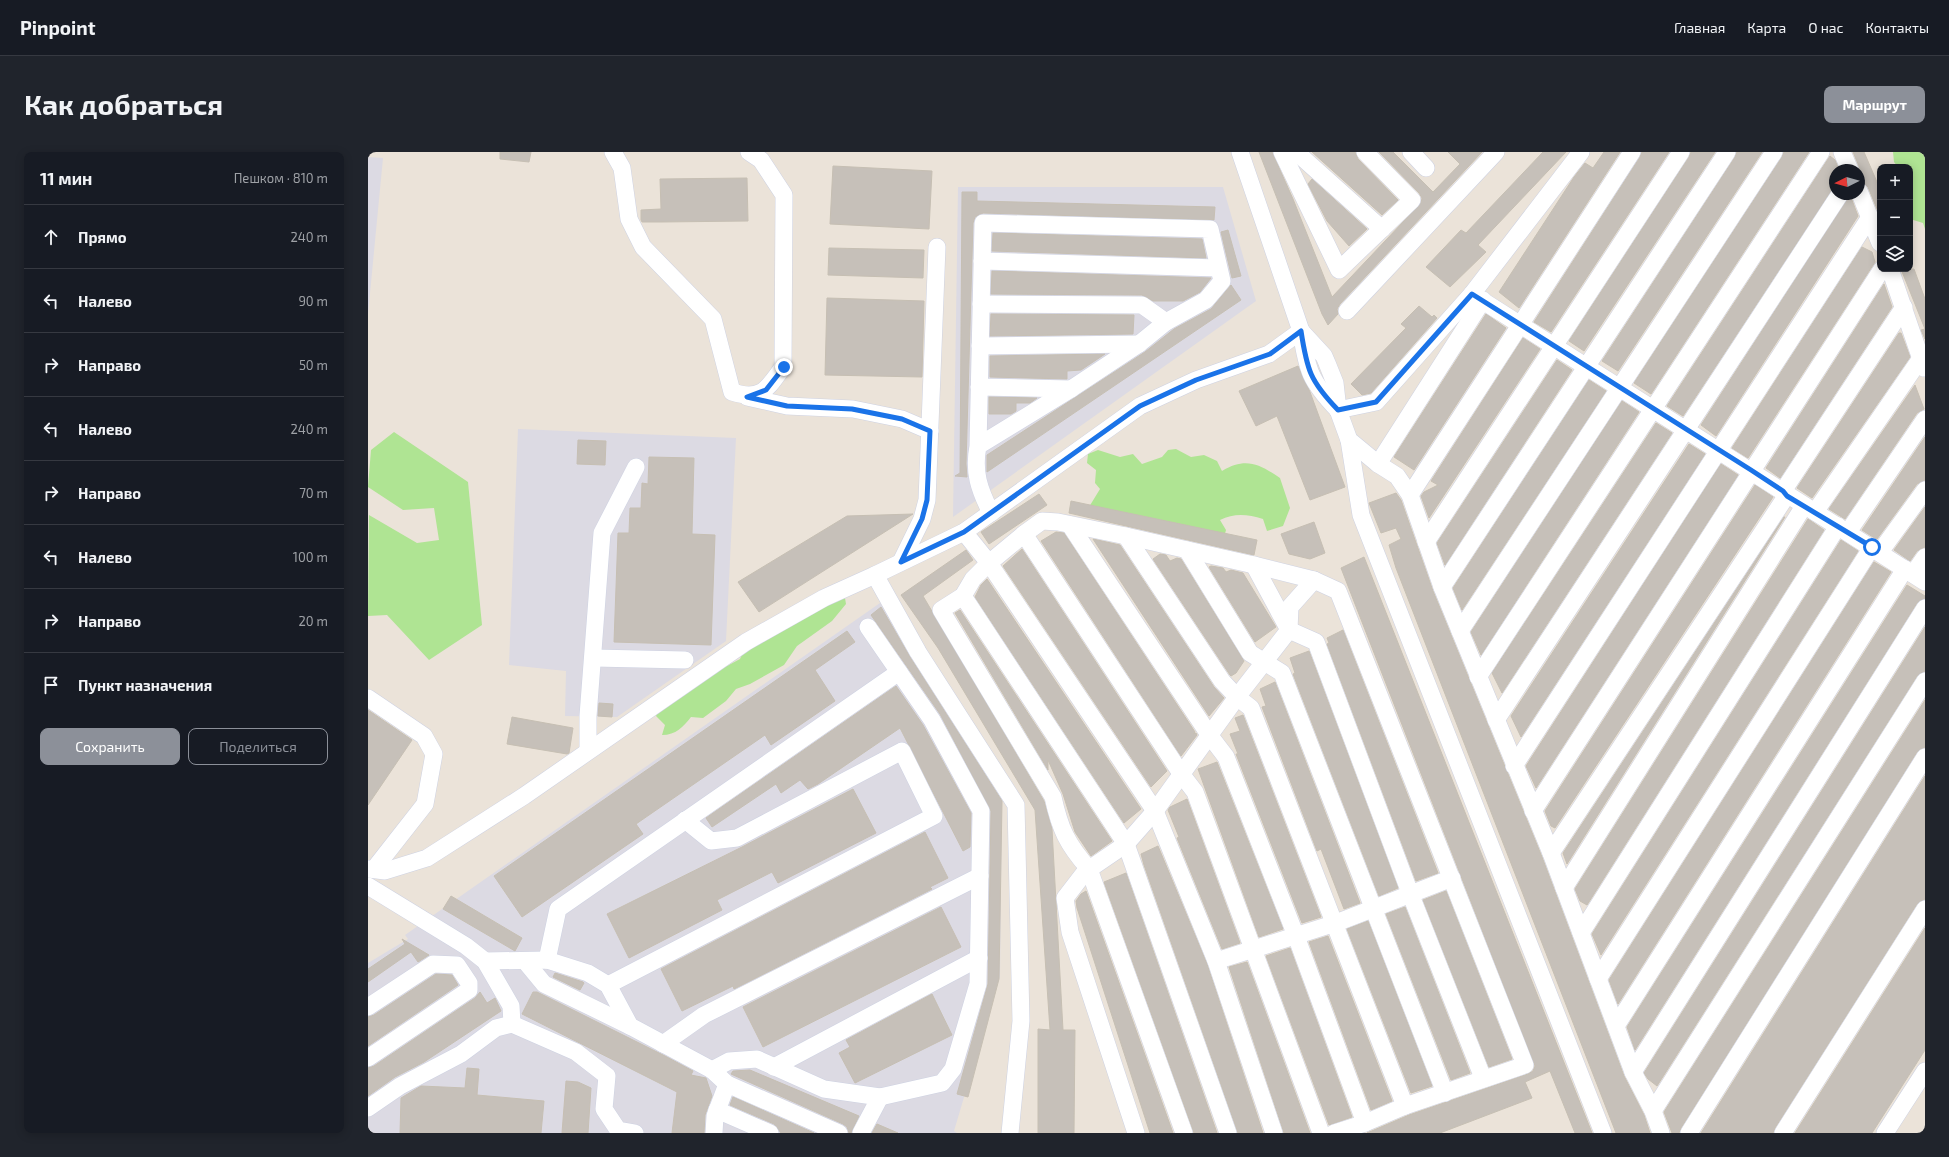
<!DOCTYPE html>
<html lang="ru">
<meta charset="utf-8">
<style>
:root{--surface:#171b24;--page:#20242c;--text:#f1f3f6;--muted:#9ea1a6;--line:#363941;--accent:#8c9099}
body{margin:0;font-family:"Exo 2",sans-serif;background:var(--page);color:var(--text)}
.controls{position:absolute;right:12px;top:12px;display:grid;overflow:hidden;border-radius:8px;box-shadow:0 2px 10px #0003}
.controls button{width:36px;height:36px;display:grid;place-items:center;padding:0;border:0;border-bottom:1px solid var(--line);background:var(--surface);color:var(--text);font:20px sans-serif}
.compass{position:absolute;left:1461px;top:12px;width:36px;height:36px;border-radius:50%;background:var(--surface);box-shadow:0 2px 10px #0003;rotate:265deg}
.stop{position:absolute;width:12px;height:12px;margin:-9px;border:3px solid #1a73e8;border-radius:50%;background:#fff}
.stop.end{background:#1a73e8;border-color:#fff;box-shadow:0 1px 4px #0008}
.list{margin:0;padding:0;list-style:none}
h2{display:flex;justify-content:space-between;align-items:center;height:52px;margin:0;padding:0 16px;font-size:17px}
h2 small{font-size:13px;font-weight:400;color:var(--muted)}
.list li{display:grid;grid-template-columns:26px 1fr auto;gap:12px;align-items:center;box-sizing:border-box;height:64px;padding:0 16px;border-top:1px solid var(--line)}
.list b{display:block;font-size:15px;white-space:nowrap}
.list em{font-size:13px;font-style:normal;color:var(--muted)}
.actions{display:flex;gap:8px;padding:12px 16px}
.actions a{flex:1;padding:9px 0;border:1px solid var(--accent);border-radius:8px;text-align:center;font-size:14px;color:var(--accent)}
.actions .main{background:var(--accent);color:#fff}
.icon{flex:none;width:22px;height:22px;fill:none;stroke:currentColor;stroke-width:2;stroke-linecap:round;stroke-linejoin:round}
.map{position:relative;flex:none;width:1557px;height:981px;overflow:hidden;border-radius:8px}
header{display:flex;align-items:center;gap:24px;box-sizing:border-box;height:56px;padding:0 20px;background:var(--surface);border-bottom:1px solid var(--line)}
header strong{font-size:19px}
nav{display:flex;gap:22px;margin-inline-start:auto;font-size:14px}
.intro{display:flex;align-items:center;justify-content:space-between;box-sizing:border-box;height:96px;padding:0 24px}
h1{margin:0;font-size:28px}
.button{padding:10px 18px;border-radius:8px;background:var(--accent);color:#fff;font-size:14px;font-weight:700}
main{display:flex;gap:24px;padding:0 24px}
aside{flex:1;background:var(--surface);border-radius:8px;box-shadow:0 2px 10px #0003}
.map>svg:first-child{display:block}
.industrial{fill:#dcdae3}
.green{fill:#afe493}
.building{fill:#c6c0b9;stroke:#c6bfb3}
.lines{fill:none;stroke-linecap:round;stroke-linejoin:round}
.minor-casing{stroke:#ced2e2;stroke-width:18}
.minor{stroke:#fff;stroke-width:17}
.route{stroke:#1a73e8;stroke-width:5}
</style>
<header>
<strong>Pinpoint</strong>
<nav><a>Главная</a><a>Карта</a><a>О нас</a><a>Контакты</a></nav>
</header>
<div class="intro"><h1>Как добраться</h1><a class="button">Маршрут</a></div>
<main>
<aside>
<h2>11 мин<small>Пешком · 810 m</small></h2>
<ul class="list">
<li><svg class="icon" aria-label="ahead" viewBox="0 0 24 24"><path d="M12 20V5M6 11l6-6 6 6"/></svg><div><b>Прямо</b></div><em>240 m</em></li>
<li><svg class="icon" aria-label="left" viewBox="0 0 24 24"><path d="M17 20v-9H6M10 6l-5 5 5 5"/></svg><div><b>Налево</b></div><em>90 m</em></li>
<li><svg class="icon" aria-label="right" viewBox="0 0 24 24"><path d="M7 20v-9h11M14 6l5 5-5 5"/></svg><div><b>Направо</b></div><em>50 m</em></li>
<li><svg class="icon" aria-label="left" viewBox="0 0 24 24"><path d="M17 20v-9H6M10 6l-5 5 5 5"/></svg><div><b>Налево</b></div><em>240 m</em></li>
<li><svg class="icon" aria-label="right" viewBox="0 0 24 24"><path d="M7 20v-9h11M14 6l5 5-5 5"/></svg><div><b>Направо</b></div><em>70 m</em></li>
<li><svg class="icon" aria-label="left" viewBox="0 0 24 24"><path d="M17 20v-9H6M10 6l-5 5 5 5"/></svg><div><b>Налево</b></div><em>100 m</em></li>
<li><svg class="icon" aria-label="right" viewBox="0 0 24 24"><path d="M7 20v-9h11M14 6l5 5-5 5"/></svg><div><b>Направо</b></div><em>20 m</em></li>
<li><svg class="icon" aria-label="arrive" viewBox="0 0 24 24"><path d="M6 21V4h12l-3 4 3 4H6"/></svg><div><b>Пункт назначения</b></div></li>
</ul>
<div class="actions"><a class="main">Сохранить</a><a>Поделиться</a></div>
</aside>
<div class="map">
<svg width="1557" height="981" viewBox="0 0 1557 981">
<rect width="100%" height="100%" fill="#ebe3d9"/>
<g class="industrial">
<polygon points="0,5 15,6 0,162"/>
<polygon points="590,35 855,35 888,149 585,365"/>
<polygon points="150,277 368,286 358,489 249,565 197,564 198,519 141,513"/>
<polygon points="512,451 634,636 632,824 586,979 589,981 0,981 0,811 40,787 37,783"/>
</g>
<g class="green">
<polygon points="1525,0 1557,0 1557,77 1555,71 1542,67 1542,15 1530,15 1526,10"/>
<polygon points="26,280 100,330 114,473 61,508 19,463 0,464 1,363 49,391 71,388 66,356 35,358 0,335 3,298"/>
<path d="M 808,297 L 823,305 L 836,303 L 849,309 L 854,319 C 878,305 891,312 912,326 L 922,356 L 915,374 L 899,379 L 895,367 C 879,362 866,361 852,368 L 858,378 L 855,389 L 721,355 L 732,337 L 727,331 L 728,318 L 719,311 L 720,302 L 730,298 L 752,305 L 765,302 L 774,312 L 794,305 L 800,298 Z"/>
<path d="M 477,446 L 478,452 L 464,469 L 429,494 L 416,513 L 382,532 L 368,537 L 358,549 L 335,566 L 323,565 C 315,575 308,583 294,583 L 297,573 L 288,564 L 293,552 L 348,517 L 359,514 L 372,507 L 375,500 L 458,454 Z"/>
</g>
<g class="building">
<polygon points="132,0 163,0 161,10 132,7"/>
<polygon points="891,0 904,0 925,47 964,145 1053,51 1054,46 1051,41 1011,0 1025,0 1065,40 1092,12 1080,0 1114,0 972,152 969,157 970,162 960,173 954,162"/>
<polygon points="944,0 987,0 990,7 1030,48 1014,63"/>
<polygon points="1175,0 1198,0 1110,93 1118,100 1082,135 1058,115 1093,78 1098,81"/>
<polygon points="1236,0 1252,0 1151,156 1131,140 1206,25 1217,11 1225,16"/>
<polygon points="1274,0 1301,0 1183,180 1166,170 1272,5"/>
<polygon points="1323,0 1347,0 1216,199 1201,189 1321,5"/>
<polygon points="1369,0 1394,0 1250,219 1234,209 1367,5"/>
<polygon points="1416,0 1441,0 1283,242 1266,231 1414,5"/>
<polygon points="1485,0 1496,0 1512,37 1512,64 1500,35 1495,30 1491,22 1491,14"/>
<polygon points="1462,4 1467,8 1471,18 1467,18 1467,33 1315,264 1299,254"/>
<polygon points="465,14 564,19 561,77 462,72"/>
<polygon points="379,26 380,69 293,70 274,70 273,68 273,58 293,57 292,27"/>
<polygon points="944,27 999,77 981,94 959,69 940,32"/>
<polygon points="594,40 609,40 609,49 847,55 846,68 615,61 607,65 605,71 598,312 599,325 587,324 592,321"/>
<polygon points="1482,43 1490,64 1348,284 1333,273"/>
<polygon points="860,78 873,124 864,126 853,80"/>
<polygon points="625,81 834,87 838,106 624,99"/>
<polygon points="1494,95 1504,100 1507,110 1380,306 1364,296"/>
<polygon points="461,96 556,98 555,126 460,123"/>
<polygon points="1533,117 1546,117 1557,147 1557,187 1553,178 1557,177"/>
<polygon points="624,119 843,126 832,140 815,149 785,149 774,143 623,142"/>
<polygon points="1516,132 1524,155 1412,326 1398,316"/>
<polygon points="863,133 873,148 619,320 619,303 777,200 806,177 843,157"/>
<polygon points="459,146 556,149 554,225 457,223"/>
<polygon points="1051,154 1064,165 1066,163 1069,166 1003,241 994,243 983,232 1038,176 1033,172"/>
<polygon points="623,162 766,163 765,182 622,184"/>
<polygon points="1118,162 1138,176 1046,318 1026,305"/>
<polygon points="1531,181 1533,181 1542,205 1444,346 1429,336"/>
<polygon points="1155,186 1172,197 1061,366 1053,344 1056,340 1070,333 1063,329"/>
<polygon points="737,202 713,218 699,219 699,227 622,225 622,204"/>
<polygon points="1189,208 1204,218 1077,413 1069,391"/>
<polygon points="930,214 942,240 977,335 942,348 909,264 888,274 871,239"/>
<polygon points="1221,228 1238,239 1094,458 1085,436"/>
<polygon points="1547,233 1556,257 1549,261 1477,367 1461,357"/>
<polygon points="621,245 669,246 662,251 648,251 648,259 643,262 621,262"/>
<polygon points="1254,249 1271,260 1113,503 1103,480"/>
<polygon points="1288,271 1304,281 1134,541 1124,521"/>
<polygon points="1557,285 1557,328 1549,332 1509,387 1505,385 1494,378"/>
<polygon points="210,288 238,289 237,313 209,312"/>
<polygon points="1321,292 1337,302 1153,585 1143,564"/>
<polygon points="281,305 326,306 324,382 347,383 343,493 246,490 250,381 261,381 262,356 273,356 274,331 280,332"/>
<polygon points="1353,312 1370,323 1168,636 1158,614"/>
<polygon points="1387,333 1405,345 1187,676 1183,674 1177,659"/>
<polygon points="1028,341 1033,348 1065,439 1174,705 1256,924 1276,963 1282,981 1248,981 1028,416 1021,393 1033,387 1028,376 1013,381 1001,351"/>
<polygon points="671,342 679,353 621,392 613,380"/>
<polygon points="703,349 889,388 886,403 701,361"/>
<polygon points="1557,355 1557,395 1549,399 1542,409 1526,398"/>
<polygon points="545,362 391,460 370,430 479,364"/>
<polygon points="1416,365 1417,365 1199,712 1195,701"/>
<polygon points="1440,367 1456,378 1219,753 1212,749 1207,737"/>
<polygon points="946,370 957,401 942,407 921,402 913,382"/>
<polygon points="688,380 696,381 827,580 825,582 828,581 829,583 813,604 673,389"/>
<polygon points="725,387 752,393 846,535 856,546 841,564"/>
<polygon points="1473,388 1490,399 1233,803 1224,782"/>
<polygon points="654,397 799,619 783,635 635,414"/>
<polygon points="598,398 605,408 555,444 676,649 684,677 695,878 707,878 706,981 670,981 670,877 682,878 667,658 570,496 533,443"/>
<polygon points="792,402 798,403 802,409 809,406 813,407 876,509 868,521 863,524 862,523 785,407"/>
<polygon points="996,405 1197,913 1224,981 1207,981 1182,919 1157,930 1164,946 1072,981 999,981 1041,963 1160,922 1165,919 1167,914 973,416"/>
<polygon points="1506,410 1523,420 1250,852 1241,828"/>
<polygon points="843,414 855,416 858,420 863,418 875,421 908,475 887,490 841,415"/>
<polygon points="619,427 773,657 756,671 607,445 613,433"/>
<polygon points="1539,433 1557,444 1557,446 1549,451 1267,898 1259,875"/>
<polygon points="513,455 542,505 634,649 631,827 600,945 589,942 620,832 623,659 572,562 503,463"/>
<polygon points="592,458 744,689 723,704 707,680 695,642 680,608 680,618 587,461"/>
<polygon points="1557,475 1557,519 1549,524 1289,934 1280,927 1276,921"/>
<polygon points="975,478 1070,721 1048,729 959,492 961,491 959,486"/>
<polygon points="479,479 487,490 447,518 467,549 403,593 397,583 268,672 275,682 154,765 126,724"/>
<polygon points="941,499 1030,736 1011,744 925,522 927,521 922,506"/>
<polygon points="907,530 992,751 976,757 953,697 949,699 894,555 898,554 892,537"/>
<polygon points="528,534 555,573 603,661 602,695 595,699 532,576 450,632 440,637 432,628 413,641 408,632 344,675 338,666"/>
<polygon points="1557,548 1557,595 1549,600 1313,976 1311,981 1304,981 1296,960"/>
<polygon points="231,551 245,552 244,565 230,564"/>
<polygon points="0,558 44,588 0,653"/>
<polygon points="875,563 953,765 934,771 868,602 870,602 862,582 872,579 867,566"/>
<polygon points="144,565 205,576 201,601 199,602 139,592"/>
<polygon points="849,610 915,777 891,785 830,617"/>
<polygon points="1557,624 1557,747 1549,752 1407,976 1405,981 1333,981"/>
<polygon points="485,637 508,681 410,731 404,720 349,748 354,758 261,806 239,762 374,695"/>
<polygon points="819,647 872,791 854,797 809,686 811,685 800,658 802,655"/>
<polygon points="557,680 580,726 562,735 564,737 366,837 365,834 314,859 293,817"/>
<polygon points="790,694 839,812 895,981 870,981 776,713 773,702"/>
<polygon points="758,721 849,981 826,981 736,730"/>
<polygon points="718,739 805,981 782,981 709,756 708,749 713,742"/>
<polygon points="1078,739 1144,907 1121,915 1055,748"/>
<polygon points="83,744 154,786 147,799 75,757"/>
<polygon points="573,755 593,795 395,895 375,855"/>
<polygon points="1037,755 1102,921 1083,928 1018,762"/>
<polygon points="1000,769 1064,934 1043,941 979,777"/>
<polygon points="1557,776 1557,898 1504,981 1427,981"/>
<polygon points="960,784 1024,949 1003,958 941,790"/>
<polygon points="34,787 61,803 50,810 43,800 0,830 0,817 37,792"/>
<polygon points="922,796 984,965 961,973 898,804"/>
<polygon points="879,810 942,981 916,981 861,815"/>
<polygon points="187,821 215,830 216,831 212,838 185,825"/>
<polygon points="68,822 84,823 90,833 0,894 0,865 6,863"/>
<polygon points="112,840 119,851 127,846 133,859 56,910 27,925 0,944 0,916 6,914 107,846"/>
<polygon points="165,840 169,840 297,904 325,919 323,923 338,926 344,944 337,963 336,981 304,981 309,940 154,862"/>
<polygon points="564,842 584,883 487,931 471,901 482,895 478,888"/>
<polygon points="99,916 111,917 109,943 176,949 173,981 32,981 33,946 53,934 97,936"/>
<polygon points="382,918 491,964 483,981 481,981 479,975 475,972 363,922 365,919"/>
<polygon points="198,929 210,930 223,936 220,981 194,981"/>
<polygon points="365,945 446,981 413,981 406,972 362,953"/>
<polygon points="509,972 530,981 504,981"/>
</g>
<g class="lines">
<g class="minor-casing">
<g id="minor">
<path d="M 245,0 L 254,16 L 261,67 L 275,95 L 345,167 L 364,240 C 394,249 399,237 415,215 L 416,43 L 393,8 L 381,0"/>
<polyline points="914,0 971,118 1044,48 997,0"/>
<polyline points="928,0 1014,77"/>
<polyline points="1043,0 1058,16"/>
<polyline points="1474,0 1482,18"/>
<polyline points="1491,39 1512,91"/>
<polyline points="614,109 850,116"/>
<polyline points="1522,117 1556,216"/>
<polyline points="1104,142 1213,0"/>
<polyline points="613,152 774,153 798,170"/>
<polyline points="979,159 1128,0"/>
<polyline points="933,179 956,204 959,211 967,231 970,258 981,288 1010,312 1029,324 1042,343 1074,435 1183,701 1419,343"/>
<path d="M 933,179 C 939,218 942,229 970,258"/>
<polyline points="612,194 771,192"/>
<polyline points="611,235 703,237"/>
<polyline points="379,245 419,254 485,257 534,267 562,279"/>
<polyline points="970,258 1008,250 1104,142 1557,430"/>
<polyline points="981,288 993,363 1235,981"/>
<path d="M 610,294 L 703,237 L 771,192 L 798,170 L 838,148 L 854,129 L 842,77 L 615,71 L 610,294 C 605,320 611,337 623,361"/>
<polyline points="1010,312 1115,148"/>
<polyline points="1415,339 1536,155"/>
<polyline points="1042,343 1264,0"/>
<polyline points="1447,360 1553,206"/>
<polyline points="702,373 842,584 858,605 928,784 997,971"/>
<polyline points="596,380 621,411 787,659 848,809 906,981"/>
<polyline points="1480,380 1557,267"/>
<polyline points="656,382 814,623 827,640 953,981"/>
<polyline points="758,384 854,529 869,545 883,556 1037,954"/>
<polyline points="1058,390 1313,0"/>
<polyline points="819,398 882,501 914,521 1077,941"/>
<polyline points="1512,400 1557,338"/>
<polyline points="533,410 554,367 559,348 569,95"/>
<polyline points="886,413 921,478 948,490 1042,741 1115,926"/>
<polyline points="1545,422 1557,405"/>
<polyline points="507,423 550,500 648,653 653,869 642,981"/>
<polyline points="1074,435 1359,0"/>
<polyline points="595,444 758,692 860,981"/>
<polyline points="1092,479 1406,0"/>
<polyline points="226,506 317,508"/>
<polyline points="1110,525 1453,0"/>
<polyline points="0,546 56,584 66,602 57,652 6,717"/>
<polyline points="1128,568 1472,42"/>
<polyline points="220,599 220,564 234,381 268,315"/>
<polyline points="1146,614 1502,65"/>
<polyline points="1165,659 1514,117"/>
<polyline points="1183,701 1265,920 1285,959 1293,981"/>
<polyline points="0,717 17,719 59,706 156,644 378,490 456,446 507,423 596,380 772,254 828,228 901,202 933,179 872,0"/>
<polyline points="0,734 98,794 117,809 143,854 144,872"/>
<polyline points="1196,736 1436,354"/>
<polyline points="1213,781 1470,374"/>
<polyline points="179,808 190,757 531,520"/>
<polyline points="117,809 179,808 220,821 240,833 262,874 344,918 359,932 471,981"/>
<polyline points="157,809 176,832 262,874"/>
<polyline points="848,809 968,771 1084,726"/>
<polyline points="1230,827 1504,395"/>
<polyline points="240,833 566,664 534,599 369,686 343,689 317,668"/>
<polyline points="0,855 65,812 89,813 101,831 101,838 0,906"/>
<polyline points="1248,874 1537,417"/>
<polyline points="295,892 336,863 612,724"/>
<polyline points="406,915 611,806"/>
<polyline points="344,918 361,909 389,907 456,937 512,945 574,931 585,917 610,832 613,659 564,568 500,475"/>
<polyline points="1265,920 1557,456"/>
<polyline points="0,956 32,934 93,902 128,876 144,872 208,900 239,924 236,957 250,978 267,981"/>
<polyline points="349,958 402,981"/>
<polyline points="1285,959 1557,529"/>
<polyline points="346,981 347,964 359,932"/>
<polyline points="493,981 512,945"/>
<polyline points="768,981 702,780 697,746 717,720 758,692 787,659 869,545 921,478 922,455 946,428"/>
<path d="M 816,981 L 721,717 C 699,692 692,677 685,645 L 573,458 L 595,444 L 605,427 L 621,411 L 656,382 L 674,369 L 690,370 L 758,384 L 886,413 L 946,428 L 970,439 L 1157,913 L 1037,954 L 997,971 L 966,981"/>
<polyline points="1321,981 1557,605"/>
<polyline points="1415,981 1557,757"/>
<polyline points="1517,981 1557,919"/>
</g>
</g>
<use href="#minor" class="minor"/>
</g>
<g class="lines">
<path class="route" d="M 416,215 L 398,238 L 379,245 L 419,254 L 484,257 L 534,267 L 562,279 L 559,348 L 554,367 L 533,410 L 596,380 L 772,254 L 828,228 L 902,202 L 933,179 C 939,218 942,229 970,258 L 1008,250 L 1104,142 L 1383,318 L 1415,339 L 1419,344 L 1504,395"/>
</g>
</svg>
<div class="controls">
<button>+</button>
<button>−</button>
<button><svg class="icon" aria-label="layers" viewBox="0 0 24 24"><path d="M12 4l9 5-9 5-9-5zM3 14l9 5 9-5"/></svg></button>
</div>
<svg class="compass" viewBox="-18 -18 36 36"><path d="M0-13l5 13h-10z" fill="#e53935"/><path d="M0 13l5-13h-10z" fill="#9ea1a6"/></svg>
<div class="stop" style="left:1504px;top:395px"></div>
<div class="stop end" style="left:416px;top:215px"></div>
</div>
</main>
